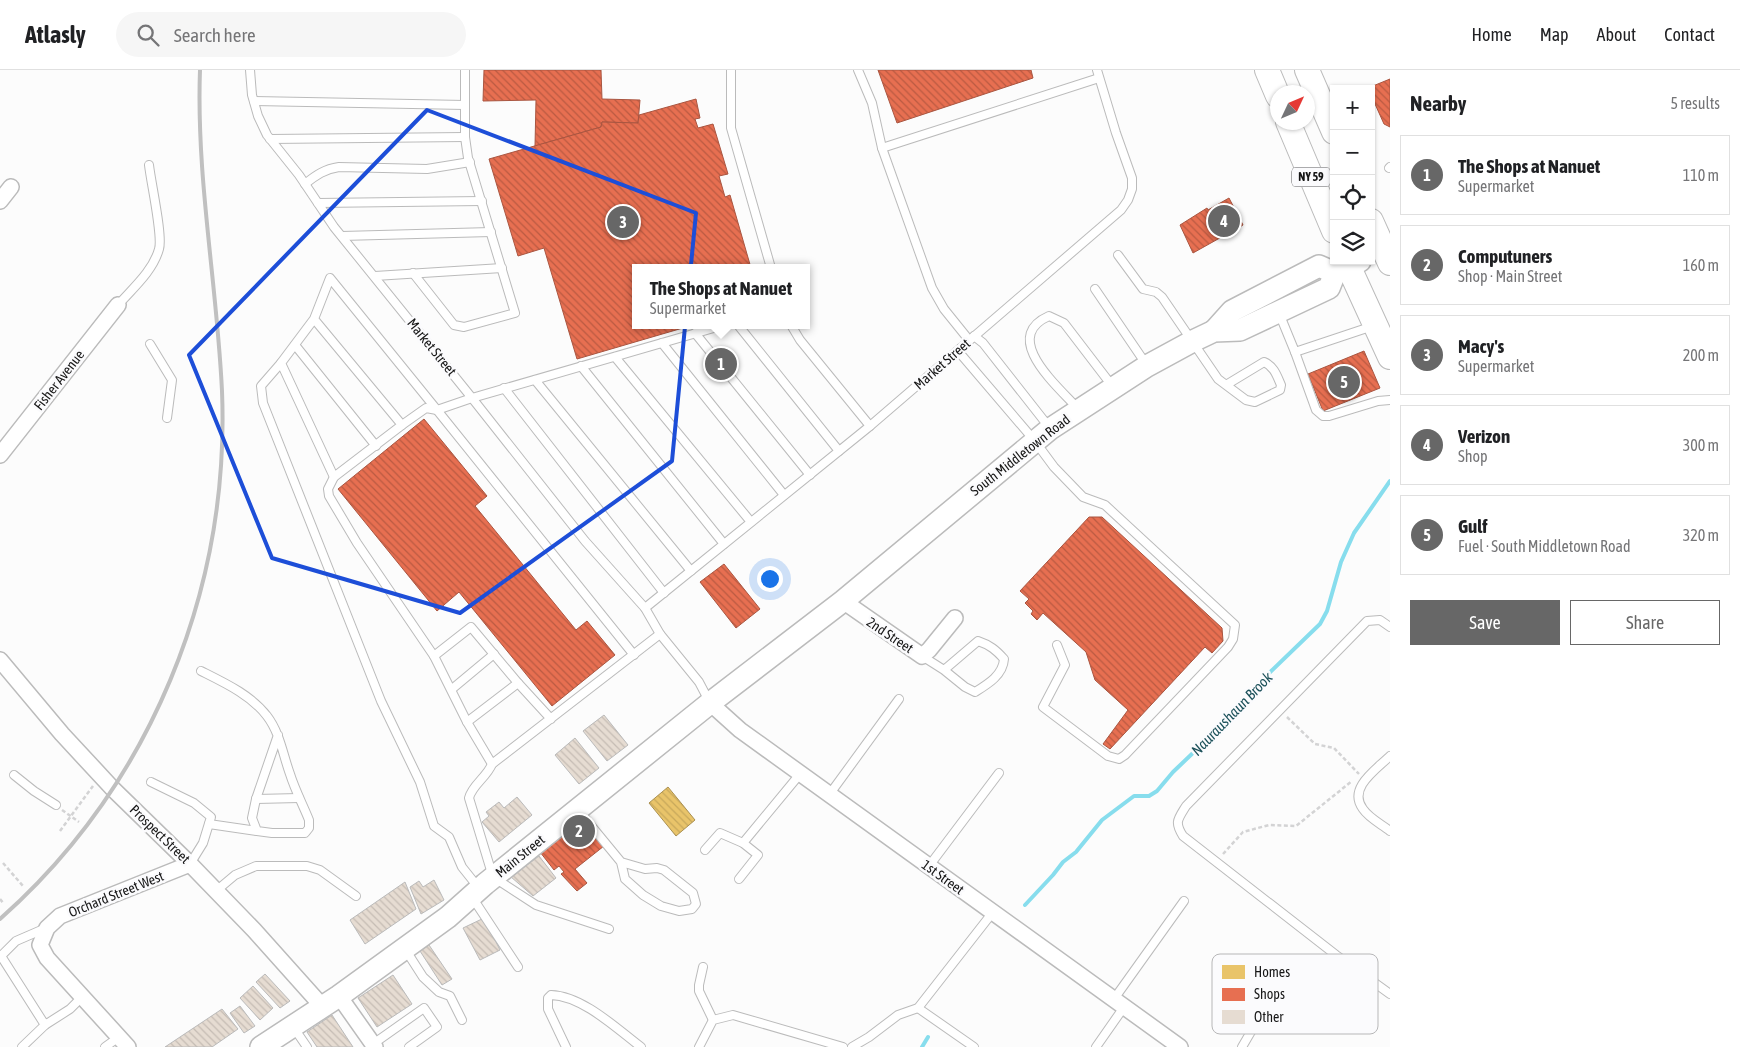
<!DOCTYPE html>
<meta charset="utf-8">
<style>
:root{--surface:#fff;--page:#f6f6f6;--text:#202124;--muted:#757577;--line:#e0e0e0;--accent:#676767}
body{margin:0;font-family:"Asap Condensed",sans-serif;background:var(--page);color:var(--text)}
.controls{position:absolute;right:15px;top:15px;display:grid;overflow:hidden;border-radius:0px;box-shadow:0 1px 4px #0004}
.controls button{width:45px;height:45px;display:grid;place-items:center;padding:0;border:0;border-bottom:1px solid var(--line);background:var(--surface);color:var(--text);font:25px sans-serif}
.compass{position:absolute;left:1270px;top:15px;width:45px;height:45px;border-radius:50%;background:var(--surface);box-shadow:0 1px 4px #0004;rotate:46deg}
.you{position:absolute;left:769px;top:508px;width:18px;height:18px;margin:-12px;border:4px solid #fff;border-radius:50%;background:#1a73e8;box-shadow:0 0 0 8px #1a73e833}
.badge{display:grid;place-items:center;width:32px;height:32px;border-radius:50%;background:var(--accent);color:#fff;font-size:16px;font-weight:700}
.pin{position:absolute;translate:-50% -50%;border:2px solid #fff;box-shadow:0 1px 5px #0006}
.popup{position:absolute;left:632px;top:194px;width:178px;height:65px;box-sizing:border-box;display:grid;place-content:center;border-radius:0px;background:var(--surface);filter:drop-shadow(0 1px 4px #0005);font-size:16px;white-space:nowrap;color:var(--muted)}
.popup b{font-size:19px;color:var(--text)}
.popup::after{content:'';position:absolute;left:50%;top:100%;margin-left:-10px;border:10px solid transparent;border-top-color:var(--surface)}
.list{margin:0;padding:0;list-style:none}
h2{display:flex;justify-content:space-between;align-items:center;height:65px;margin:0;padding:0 20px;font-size:21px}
h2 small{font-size:16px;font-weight:400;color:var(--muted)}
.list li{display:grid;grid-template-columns:32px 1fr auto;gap:15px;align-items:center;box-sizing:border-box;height:80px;margin:0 10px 10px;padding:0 10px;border:1px solid var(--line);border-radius:0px}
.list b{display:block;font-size:19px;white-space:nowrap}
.list p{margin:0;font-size:16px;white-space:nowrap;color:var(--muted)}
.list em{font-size:16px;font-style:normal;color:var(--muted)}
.actions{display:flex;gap:10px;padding:15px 20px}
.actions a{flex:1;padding:11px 0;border:1px solid var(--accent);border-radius:0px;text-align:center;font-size:18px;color:var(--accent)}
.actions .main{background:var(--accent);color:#fff}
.icon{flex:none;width:28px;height:28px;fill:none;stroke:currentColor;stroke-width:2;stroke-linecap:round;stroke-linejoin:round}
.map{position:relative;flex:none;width:1390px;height:977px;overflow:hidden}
header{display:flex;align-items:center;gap:30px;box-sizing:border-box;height:70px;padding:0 25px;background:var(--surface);border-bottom:1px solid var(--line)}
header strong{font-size:24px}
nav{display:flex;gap:28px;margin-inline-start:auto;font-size:18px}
.search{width:350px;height:45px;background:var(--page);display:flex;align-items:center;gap:12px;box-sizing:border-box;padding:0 18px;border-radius:28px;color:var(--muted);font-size:19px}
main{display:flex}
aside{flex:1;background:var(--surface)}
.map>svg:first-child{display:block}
.homes{fill:url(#homes-back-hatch);stroke:#aa9051}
.shops{fill:url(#shops-back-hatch);stroke:#a95540}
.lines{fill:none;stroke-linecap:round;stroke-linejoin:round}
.stream{stroke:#87dded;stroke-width:4}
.building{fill:url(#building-back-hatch);stroke:#bababa}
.lane-casing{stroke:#bbb;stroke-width:10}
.street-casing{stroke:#bbb;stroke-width:18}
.secondary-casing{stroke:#bbb;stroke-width:24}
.primary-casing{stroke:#bbb;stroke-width:26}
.path{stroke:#d3d3d4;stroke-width:2.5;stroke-dasharray:4 2.5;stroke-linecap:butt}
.lane{stroke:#fff;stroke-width:8}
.street{stroke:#fff;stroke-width:15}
.secondary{stroke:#fff;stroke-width:21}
.primary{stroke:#fff;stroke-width:24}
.rail{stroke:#c0c0c0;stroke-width:4}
.marked{fill:none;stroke:#1d4ed8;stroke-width:4;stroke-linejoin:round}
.labels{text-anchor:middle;stroke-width:5;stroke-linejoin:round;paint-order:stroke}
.shield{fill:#fbfbfd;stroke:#5b5b5c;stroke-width:1}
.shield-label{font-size:12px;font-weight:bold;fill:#171717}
.street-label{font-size:14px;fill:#171717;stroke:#fbfbfd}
.water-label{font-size:15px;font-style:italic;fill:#1c515a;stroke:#fbfbfd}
.key{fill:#fbfbfd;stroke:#b7b7b8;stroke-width:1}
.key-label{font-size:14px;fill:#171717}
</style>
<header>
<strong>Atlasly</strong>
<div class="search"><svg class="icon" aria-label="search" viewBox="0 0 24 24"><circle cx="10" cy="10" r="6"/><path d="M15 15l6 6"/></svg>Search here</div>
<nav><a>Home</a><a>Map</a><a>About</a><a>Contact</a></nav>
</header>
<main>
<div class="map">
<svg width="1390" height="977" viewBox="0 0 1390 977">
<defs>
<pattern id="homes-back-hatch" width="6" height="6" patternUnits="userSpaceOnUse" patternTransform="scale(1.25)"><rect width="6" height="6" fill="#e9c46a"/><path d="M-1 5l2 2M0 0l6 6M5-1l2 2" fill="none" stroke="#c7a85b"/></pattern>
<pattern id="shops-back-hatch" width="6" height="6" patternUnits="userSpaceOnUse" patternTransform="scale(1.25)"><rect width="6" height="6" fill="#e76f51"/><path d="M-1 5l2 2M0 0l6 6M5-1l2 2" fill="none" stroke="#ba5a42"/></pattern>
<pattern id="building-back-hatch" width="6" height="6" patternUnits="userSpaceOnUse" patternTransform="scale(1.25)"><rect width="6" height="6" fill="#e6dcd2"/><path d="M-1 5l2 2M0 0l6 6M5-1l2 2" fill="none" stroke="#c5bcb4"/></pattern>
</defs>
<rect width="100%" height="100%" fill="#fcfcfc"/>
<polygon class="homes" points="668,717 695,750 676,766 649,733"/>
<g class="shops">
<polygon points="484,0 601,0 602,29 640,30 638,53 602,52 601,57 535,76 536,30 483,31"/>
<polygon points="878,0 1031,0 1033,8 897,53"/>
<polygon points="1390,9 1390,57 1384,54 1371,25 1371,19 1368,18"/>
<polygon points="696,29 700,48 695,49 698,58 713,54 728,104 719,106 725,127 730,125 751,198 636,198 636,255 693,255 577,289 544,178 518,186 489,89 601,57 602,52 638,53 639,45"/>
<polygon points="1229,128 1243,155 1193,183 1180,155 1207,138 1208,140"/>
<polygon points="1364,281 1380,318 1323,341 1308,304"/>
<polygon points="424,349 487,426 475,436 576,560 587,551 615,585 552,636 459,522 437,541 338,419"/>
<polygon points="1089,447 1102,447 1222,558 1223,571 1212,583 1205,577 1110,679 1103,674 1128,640 1095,610 1086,582 1043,543 1037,550 1031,544 1033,541 1025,533 1029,529 1020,521"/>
<polygon points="724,494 760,539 736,558 700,512"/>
<polygon points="582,749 604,776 575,799 587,813 577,821 561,804 564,802 559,796 554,800 540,782"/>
</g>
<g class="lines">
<g class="stream">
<polyline points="1025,835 1053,805 1063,792 1076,782 1102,750 1134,726 1149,726 1157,721 1173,702 1238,640 1265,607 1320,554 1327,541 1341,492 1354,463 1390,411"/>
<polyline points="922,977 928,967"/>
</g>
</g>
<g class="building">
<polygon points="604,645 628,675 607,691 583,661"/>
<polygon points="575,668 599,698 579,714 555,685"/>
<polygon points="517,727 532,745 499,772 482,752 489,746 486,742 499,732 504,738"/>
<polygon points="539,786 556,808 533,826 511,807"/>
<polygon points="434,810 444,830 421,844 410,817 419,811 423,817"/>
<polygon points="405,812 416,839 365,874 350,850"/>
<polygon points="484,848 500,880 480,890 463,858"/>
<polygon points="429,875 452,909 442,915 420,881"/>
<polygon points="265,904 290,931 280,938 256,912"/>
<polygon points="393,905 412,934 377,957 358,928"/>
<polygon points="253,916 273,938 260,950 240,928"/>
<polygon points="240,936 255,956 244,963 230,943"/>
<polygon points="222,939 238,959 212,977 165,977"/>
<polygon points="332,945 353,977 317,977 307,962"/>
</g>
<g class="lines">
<g class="lane-casing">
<g id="lane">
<polyline points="250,0 252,25 258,46 267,65 299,105 334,157 472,328 585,471 645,538 660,564 699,612 709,631"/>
<polyline points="731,0 731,58 771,198"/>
<polyline points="858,0 872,33 882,78 932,218 944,239 969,270"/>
<polyline points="254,31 465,35"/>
<polyline points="270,69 465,67"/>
<polyline points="882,78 1099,8"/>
<polyline points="1389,98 1390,97"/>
<path d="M 305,114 C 316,105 325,99 339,97 L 427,99 L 470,92"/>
<polyline points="318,133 482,131"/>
<polyline points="342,166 491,162"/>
<path d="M 1118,185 L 1143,219 L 1156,222 L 1162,227 L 1218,309 L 1246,330 L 1255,332 L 1280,320 L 1281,315 C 1277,306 1274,296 1264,292 L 1226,315"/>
<polyline points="413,203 454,255 464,257 515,243 468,88 465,67 465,0"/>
<polyline points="375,206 502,198"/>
<polyline points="1095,219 1146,294"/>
<path d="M 118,235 C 133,218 153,201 159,179 C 163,166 151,113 149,95"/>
<polyline points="1279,243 1295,282 1373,256"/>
<polyline points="314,249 281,293 334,407 402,355 314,249 330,208 437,340"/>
<polyline points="738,255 839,381"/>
<polyline points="791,255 800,270 870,356"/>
<polyline points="695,263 810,405"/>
<polyline points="974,266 983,273 1049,357"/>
<polyline points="662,273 784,425"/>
<polyline points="150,274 172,310 167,348"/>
<polyline points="295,275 376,376"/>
<polyline points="958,281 1034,370 1054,397 1083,427 1105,435 1235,555 1233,569 1228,577 1125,685 1119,689 1108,686 1043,637 1065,595 1057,575"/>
<polyline points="1295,282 1316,340 1323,346 1329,346 1378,331 1390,330"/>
<polyline points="615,287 751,452"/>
<polyline points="281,293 261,316 263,333 381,631 420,712 434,756 449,767 462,797 478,817"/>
<polyline points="581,296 724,474"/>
<polyline points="535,310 691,501"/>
<polyline points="504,318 664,523"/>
<path d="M 1079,340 C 1060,318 999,268 1049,246 L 1064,253 L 1113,317"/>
<polyline points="402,355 426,338 437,340"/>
<polyline points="334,407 328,419 329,426 357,473 434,586"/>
<polyline points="645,538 870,356 1121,140 1128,130 1132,119 1132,108 1116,63 1097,0"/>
<path d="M 1390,557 L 1380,550 L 1367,551 L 1186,736 C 1178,749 1174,752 1183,766 L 1336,885 L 1390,924"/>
<polyline points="634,585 437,340 472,328 724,255"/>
<path d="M 922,586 L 944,600 L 965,617 L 975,622 C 988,614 1003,605 1004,589 C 996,580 990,575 978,571 L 944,600"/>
<path d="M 201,601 C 225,613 251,625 267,646 C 280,663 283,685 290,704 C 295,720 303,735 309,750 L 309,758 L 305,763 L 272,763 L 257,761 L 252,748 L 256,729 L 278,665"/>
<polyline points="452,619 494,584"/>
<polyline points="551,649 518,613 471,557 434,586 467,652 492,694 660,564"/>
<polyline points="467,652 518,613"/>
<path d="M 1390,686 C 1377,699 1347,718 1363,739 C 1369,748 1381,754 1390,761"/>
<path d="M 492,694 C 487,707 472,715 469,728 L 493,807 L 536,835 L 609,859"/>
<polyline points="14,705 34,721 56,735"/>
<polyline points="151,712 194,733 211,747 203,773 190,794"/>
<polyline points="829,725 899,629"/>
<polyline points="256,729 299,728"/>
<polyline points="579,741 621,792 625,809 643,825 661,836 679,841 692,839 696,834 693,823 664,800 657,798 645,799 621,792"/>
<polyline points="209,754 257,761"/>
<polyline points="743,773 800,704"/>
<polyline points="705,780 720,763 743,773 758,785 739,809"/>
<polyline points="929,796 999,703"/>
<polyline points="216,821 235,805 256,796 307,796 320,800 356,826"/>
<polyline points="472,827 518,897"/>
<polyline points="46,858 16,871 1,886 45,955 70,939 82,927"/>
<polyline points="405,879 423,907 439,922 450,926 462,950"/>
<polyline points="703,897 699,915 699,921 713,950"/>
<polyline points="1114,929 1184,831"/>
<polyline points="918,938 974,977"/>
<polyline points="294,958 307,977"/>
<polyline points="373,974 424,938 437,957 409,977"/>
<polyline points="22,977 45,955"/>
<polyline points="105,977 119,967"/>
<path d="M 566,977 L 548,939 L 548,928 L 551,925 C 583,926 617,959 641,977"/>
<polyline points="699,977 713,950 733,945 843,977"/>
<polyline points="852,977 869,967 898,945 918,938 993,842"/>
<polyline points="1096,977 1124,937"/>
<polyline points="1242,977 1256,953 1257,943 1281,911"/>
</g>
</g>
<g class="street-casing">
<g id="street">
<polyline points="0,131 11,117"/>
<polyline points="0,385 118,235"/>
<polyline points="843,531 922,586 929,580 955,548"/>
<polyline points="0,590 62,664 113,719 190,794 254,860 322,936"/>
<polyline points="710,633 740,660 1180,977"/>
<polyline points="339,926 375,977"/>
<polyline points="128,977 47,888 40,875 47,858 60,846 190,794"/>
</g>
</g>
<g class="secondary-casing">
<g id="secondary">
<polyline points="1214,261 1232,241 1319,196 1335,203 1360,191"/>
<polyline points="261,977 339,926 448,847 485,814 710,633 843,531 1050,359 1147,296 1193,271 1214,261 1240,260 1329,218 1335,203"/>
</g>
</g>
<g class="primary-casing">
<g id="primary">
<polyline points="1267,0 1278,26"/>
<polyline points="1307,0 1334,62"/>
<polyline points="1288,52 1334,161"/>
<polyline points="1371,151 1390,193"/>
<polyline points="1346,191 1390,287"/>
</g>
</g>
<g class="path">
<polyline points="1287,647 1315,674 1334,678 1359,704"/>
<polyline points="62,740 79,752"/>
<polyline points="60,761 93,716"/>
<polyline points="1223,784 1243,762 1269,755 1296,756 1352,711"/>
<polyline points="3,793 23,816"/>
<polyline points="0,829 4,834"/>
</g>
<use href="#lane" class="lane"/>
<use href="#street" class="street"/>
<use href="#secondary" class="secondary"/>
<use href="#primary" class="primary"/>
<path class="rail" d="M 0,849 C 150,716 230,521 222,321 C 217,214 196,107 200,0"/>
</g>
<path class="marked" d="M 427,40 L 696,143 L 672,391 L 460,543 L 272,488 L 189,285 Z"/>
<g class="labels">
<rect class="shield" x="1292" y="97.5" width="38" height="19" rx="4"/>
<g class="shield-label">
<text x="1311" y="111">NY 59</text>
</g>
<g class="street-label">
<text transform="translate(432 277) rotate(51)" y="5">Market Street</text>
<text transform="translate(942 294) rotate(-41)" y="5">Market Street</text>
<text transform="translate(59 310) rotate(-52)" y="5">Fisher Avenue</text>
<text transform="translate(1020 385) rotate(-38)" y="5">South Middletown Road</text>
<text transform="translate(890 565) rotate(34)" y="5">2nd Street</text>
<text transform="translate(160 764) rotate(44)" y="5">Prospect Street</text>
<text transform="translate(520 786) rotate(-39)" y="5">Main Street</text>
<text transform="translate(943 807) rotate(36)" y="5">1st Street</text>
<text transform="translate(116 824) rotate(-22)" y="5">Orchard Street West</text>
</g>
<g class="water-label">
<text transform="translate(1232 644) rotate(-46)" y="5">Nauraushaun Brook</text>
</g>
</g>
<rect x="1212" y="884" width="166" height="80" rx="8" class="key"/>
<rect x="1222" y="895" width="23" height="14" fill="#e9c46a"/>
<rect x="1222" y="918" width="23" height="13" fill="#e76f51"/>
<rect x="1222" y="940" width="23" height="14" fill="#e6dcd2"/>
<g class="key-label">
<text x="1254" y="907">Homes</text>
<text x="1254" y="929">Shops</text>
<text x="1254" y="952">Other</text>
</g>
</svg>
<div class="controls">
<button>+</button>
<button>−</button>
<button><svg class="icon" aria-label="locate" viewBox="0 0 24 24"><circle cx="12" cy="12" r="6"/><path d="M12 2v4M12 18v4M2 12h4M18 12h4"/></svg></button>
<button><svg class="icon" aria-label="layers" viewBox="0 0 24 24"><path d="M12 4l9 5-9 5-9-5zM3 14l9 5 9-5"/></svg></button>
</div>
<svg class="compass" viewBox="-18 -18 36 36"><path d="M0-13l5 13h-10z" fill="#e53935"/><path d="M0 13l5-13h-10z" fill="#757577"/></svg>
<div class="you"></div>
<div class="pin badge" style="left:721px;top:294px">1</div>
<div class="popup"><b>The Shops at Nanuet</b>Supermarket</div>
<div class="pin badge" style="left:579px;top:761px">2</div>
<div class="pin badge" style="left:623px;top:152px">3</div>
<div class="pin badge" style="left:1224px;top:151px">4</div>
<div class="pin badge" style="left:1344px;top:312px">5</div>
</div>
<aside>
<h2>Nearby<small>5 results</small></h2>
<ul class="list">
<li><span class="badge">1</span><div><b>The Shops at Nanuet</b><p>Supermarket</p></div><em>110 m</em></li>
<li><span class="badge">2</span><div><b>Computuners</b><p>Shop · Main Street</p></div><em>160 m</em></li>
<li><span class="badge">3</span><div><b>Macy's</b><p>Supermarket</p></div><em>200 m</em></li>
<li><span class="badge">4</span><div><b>Verizon</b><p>Shop</p></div><em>300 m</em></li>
<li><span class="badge">5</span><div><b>Gulf</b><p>Fuel · South Middletown Road</p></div><em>320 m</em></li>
</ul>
<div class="actions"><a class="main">Save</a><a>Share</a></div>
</aside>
</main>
